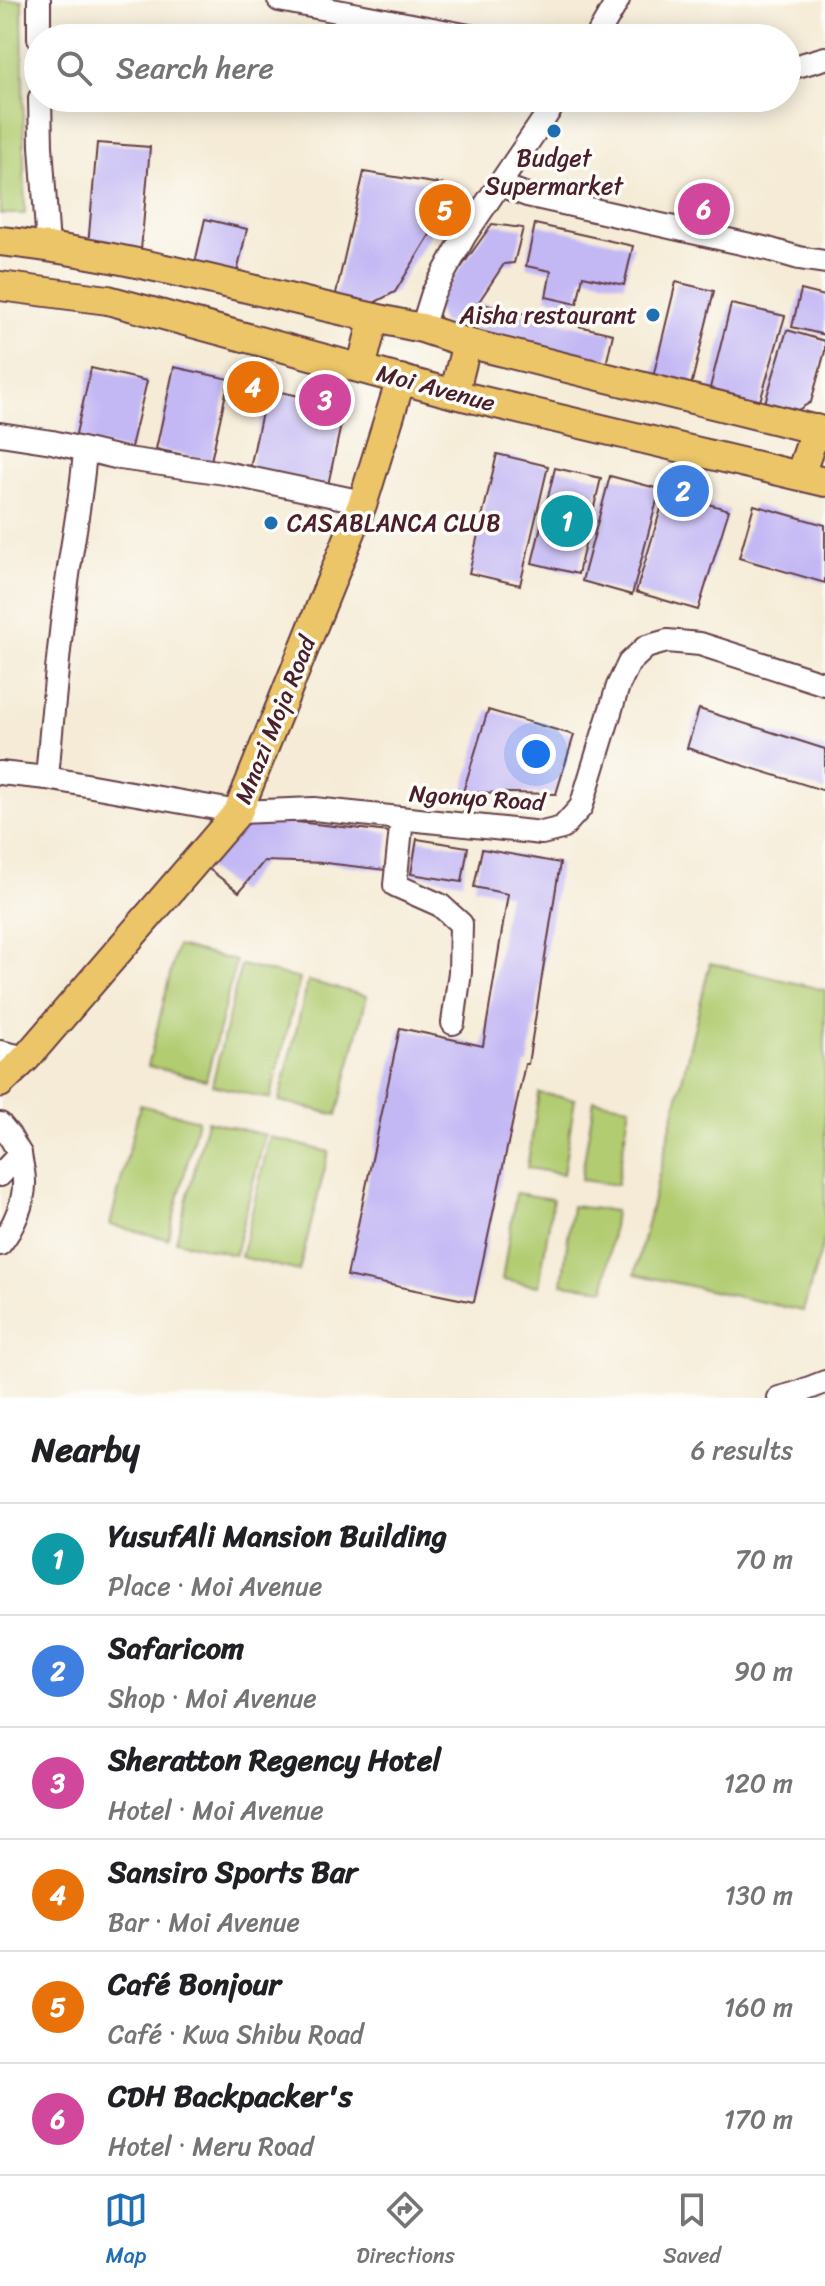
<!DOCTYPE html>
<meta charset="utf-8">
<style>
:root{--surface:#fff;--page:#f2f2f2;--text:#202124;--muted:#757577;--line:#e0e0e0;--accent:#1f6fb2}
body{margin:0;font-family:Sriracha,sans-serif;background:var(--page);color:var(--text)}
.you{position:absolute;left:536px;top:754px;width:28px;height:28px;margin:-20px;border:6px solid #fff;border-radius:50%;background:#1a73e8;box-shadow:0 0 0 12px #1a73e833}
.badge{display:grid;place-items:center;width:52px;height:52px;border-radius:50%;background:var(--accent);color:#fff;font-size:26px;font-weight:700}
.pin{position:absolute;translate:-50% -50%;border:4px solid #fff;box-shadow:0 2px 8px #0006}
.list{margin:0;padding:0;list-style:none}
h2{display:flex;justify-content:space-between;align-items:center;height:104px;margin:0;padding:0 32px;font-size:34px}
h2 small{font-size:26px;font-weight:400;color:var(--muted)}
.list li{display:grid;grid-template-columns:52px 1fr auto;gap:24px;align-items:center;box-sizing:border-box;height:112px;padding:0 32px;border-top:2px solid var(--line)}
.list b{display:block;font-size:30px;white-space:nowrap}
.list p{margin:0;font-size:26px;white-space:nowrap;color:var(--muted)}
.list em{font-size:26px;font-style:normal;color:var(--muted)}
.icon{flex:none;width:44px;height:44px;fill:none;stroke:currentColor;stroke-width:2;stroke-linecap:round;stroke-linejoin:round}
.map{position:relative;flex:none;width:825px;height:1398px;overflow:hidden}
.search{position:absolute;background:var(--surface);box-shadow:0 4px 20px #0003;left:24px;right:24px;top:24px;height:88px;display:flex;align-items:center;gap:20px;box-sizing:border-box;padding:0 28px;border-radius:44px;color:var(--muted);font-size:30px}
.sheet{height:776px;background:var(--surface)}
nav{display:flex;justify-content:space-around;align-items:center;box-sizing:border-box;height:112px;border-top:2px solid var(--line);background:var(--surface);font-size:22px;color:var(--muted)}
nav a{display:grid;justify-items:center;gap:4px}
nav .on{color:var(--accent)}
.map>svg:first-child{display:block}
.green{fill:#b1cc71;stroke:#7e764e;stroke-width:2}
.building{fill:#c3b7f4}
.lines{fill:none;stroke-linecap:round;stroke-linejoin:round}
.minor-casing{stroke:#643e45;stroke-width:26}
.major-casing{stroke:#643e45;stroke-width:32}
.minor{stroke:#fff;stroke-width:22}
.major{stroke:#ecc569;stroke-width:28}
.poi-dot{fill:#1f6fb2;stroke:#fdfcf7;stroke-width:3}
.labels{text-anchor:middle;stroke-width:7;stroke-linejoin:round;paint-order:stroke}
.poi-label{font-size:24px;fill:#4a1f2b;stroke:#fdfcf7}
.street-label{font-size:24px;fill:#4a1f2b;stroke:#fdfcf7}
</style>
<div class="map">
<svg width="825" height="1398" viewBox="0 0 825 1398">
<rect width="100%" height="100%" fill="#fdfcf7"/>
<filter id="ink" filterUnits="userSpaceOnUse"><feTurbulence type="fractalNoise" baseFrequency=".0125" numOctaves="2"/><feDisplacementMap in="SourceGraphic" scale="16" xChannelSelector="R" yChannelSelector="G"/><feConvolveMatrix kernelMatrix="1 2 1 2 8 2 1 2 1" color-interpolation-filters="sRGB"/></filter>
<filter id="wash" filterUnits="userSpaceOnUse"><feTurbulence type="fractalNoise" baseFrequency=".006" numOctaves="4" result="noise"/><feDisplacementMap in="SourceGraphic" scale="32" xChannelSelector="R" yChannelSelector="G"/><feGaussianBlur stdDeviation="1.8" result="paint"/><feColorMatrix in="noise" values="0 0 0 0 0 0 0 0 0 0 0 0 0 0 0 0 0 1.4 0 .05"/><feComposite in="paint" operator="in"/></filter>
<g filter="url(#wash)">
<rect width="100%" height="100%" fill="#f5ebd6"/>
<g class="green">
<polygon points="0,0 22,0 25,214 0,214"/>
<polygon points="177,946 236,961 206,1080 148,1066"/>
<polygon points="710,963 825,990 825,1237 803,1311 635,1274"/>
<polygon points="241,965 300,979 270,1099 212,1085"/>
<polygon points="308,981 367,996 337,1115 279,1101"/>
<polygon points="539,1093 575,1099 563,1174 527,1168"/>
<polygon points="594,1100 630,1106 617,1185 581,1180"/>
<polygon points="140,1105 198,1120 168,1239 110,1225"/>
<polygon points="207,1121 265,1135 235,1255 176,1241"/>
<polygon points="270,1137 329,1152 299,1271 241,1257"/>
<polygon points="516,1193 553,1199 539,1286 502,1280"/>
<polygon points="572,1206 615,1211 605,1289 562,1284"/>
</g>
<g id="blocks">
<g class="building">
<polygon points="97,143 150,147 141,250 88,246"/>
<polygon points="364,172 459,187 395,292 360,310 334,302"/>
<polygon points="205,219 247,229 236,277 194,267"/>
<polygon points="492,224 523,228 514,263 504,264 478,303 613,334 606,365 442,322 435,304"/>
<polygon points="535,224 633,246 624,285 583,276 577,304 546,297 551,271 526,266"/>
<polygon points="676,282 714,291 691,386 653,377"/>
<polygon points="801,290 825,296 825,335 792,327"/>
<polygon points="731,304 785,316 758,408 708,396"/>
<polygon points="787,330 825,341 825,351 811,402 788,416 763,409"/>
<polygon points="174,367 229,379 211,461 156,449"/>
<polygon points="91,368 147,381 130,451 75,438"/>
<polygon points="267,389 345,406 328,485 250,468"/>
<polygon points="497,454 548,466 520,585 469,573"/>
<polygon points="555,468 601,478 578,574 532,563"/>
<polygon points="610,476 660,489 632,595 582,581"/>
<polygon points="666,492 729,510 698,610 636,592"/>
<polygon points="754,505 825,525 825,583 739,558"/>
<polygon points="699,709 825,749 825,791 687,748"/>
<polygon points="488,710 574,735 556,794 463,792"/>
<polygon points="287,821 389,832 385,870 326,863 264,861 239,892 205,866 232,830 250,823"/>
<polygon points="417,839 468,847 462,882 411,874"/>
<polygon points="482,849 560,863 528,1064 525,1064 474,1302 347,1276 400,1028 483,1046 508,894 474,887"/>
</g>
</g>
</g>
<g filter="url(#ink)">
<use href="#blocks" fill-opacity="0" stroke="#643e45" stroke-width="2"/>
<g class="lines">
<g class="minor-casing">
<g id="minor">
<polyline points="39,0 39,38"/>
<polyline points="279,0 480,38"/>
<polyline points="596,38 618,0"/>
<polyline points="787,69 825,58"/>
<polyline points="40,98 41,146 48,246"/>
<polyline points="500,185 527,195 768,249 799,258 825,262"/>
<polyline points="422,328 433,293 465,235 558,98"/>
<polyline points="0,434 52,442 120,458 225,473 363,502"/>
<polyline points="0,773 47,778 238,812 314,809 542,833 562,828 581,807 618,686 629,663 646,647 667,641 700,644 825,684"/>
<path d="M 47,778 C 53,708 59,638 69,568 C 75,529 82,491 85,451"/>
<polyline points="402,819 395,885 440,905 461,924 460,972 453,1023"/>
<polyline points="0,1052 26,1058"/>
<polyline points="0,1124 9,1135 20,1154"/>
<path d="M 0,1175 L 20,1154 C 21,1163 24,1172 24,1181 C 25,1202 13,1228 0,1244"/>
<polyline points="779,1398 794,1394 825,1382"/>
</g>
</g>
<g class="major-casing">
<g id="major">
<path d="M 0,241 C 143,256 281,300 422,328 L 467,343 L 825,432"/>
<polyline points="0,286 108,300 454,394 825,482"/>
<polyline points="361,368 374,318"/>
<polyline points="454,394 467,343"/>
<polyline points="800,475 816,429"/>
<polyline points="0,1083 26,1058 238,812 363,502 401,379"/>
</g>
</g>
<use href="#minor" class="minor"/>
<use href="#major" class="major"/>
</g>
</g>
<g class="poi-dot">
<circle cx="554" cy="131" r="8"/>
<circle cx="653" cy="315" r="8"/>
<circle cx="271" cy="523" r="8"/>
</g>
<g class="labels">
<g class="poi-label">
<text x="554" y="166">Budget<tspan x="554" dy="28">Supermarket</tspan></text>
<text x="637" y="323" text-anchor="end">Aisha restaurant</text>
<text x="287" y="531" text-anchor="start">CASABLANCA CLUB</text>
</g>
<g class="street-label">
<text transform="translate(436 388) rotate(15)" y="8">Moi Avenue</text>
<text transform="translate(275 720) rotate(-68)" y="8">Mnazi Moja Road</text>
<text transform="translate(477 798) rotate(4)" y="8">Ngonyo Road</text>
</g>
</g>
</svg>
<div class="you"></div>
<div class="pin badge" style="left:567px;top:521px;background:#0f9aa8">1</div>
<div class="pin badge" style="left:683px;top:491px;background:#3f7fe0">2</div>
<div class="pin badge" style="left:325px;top:400px;background:#d1479c">3</div>
<div class="pin badge" style="left:253px;top:387px;background:#e8710a">4</div>
<div class="pin badge" style="left:445px;top:210px;background:#e8710a">5</div>
<div class="pin badge" style="left:704px;top:209px;background:#d1479c">6</div>
<div class="search"><svg class="icon" aria-label="search" viewBox="0 0 24 24"><circle cx="10" cy="10" r="6"/><path d="M15 15l6 6"/></svg>Search here</div>
</div>
<section class="sheet">
<h2>Nearby<small>6 results</small></h2>
<ul class="list">
<li><span class="badge" style="background:#0f9aa8">1</span><div><b>YusufAli Mansion Building</b><p>Place · Moi Avenue</p></div><em>70 m</em></li>
<li><span class="badge" style="background:#3f7fe0">2</span><div><b>Safaricom</b><p>Shop · Moi Avenue</p></div><em>90 m</em></li>
<li><span class="badge" style="background:#d1479c">3</span><div><b>Sheratton Regency Hotel</b><p>Hotel · Moi Avenue</p></div><em>120 m</em></li>
<li><span class="badge" style="background:#e8710a">4</span><div><b>Sansiro Sports Bar</b><p>Bar · Moi Avenue</p></div><em>130 m</em></li>
<li><span class="badge" style="background:#e8710a">5</span><div><b>Café Bonjour</b><p>Café · Kwa Shibu Road</p></div><em>160 m</em></li>
<li><span class="badge" style="background:#d1479c">6</span><div><b>CDH Backpacker's</b><p>Hotel · Meru Road</p></div><em>170 m</em></li>
</ul>
</section>
<nav>
<a class="on"><svg class="icon" aria-label="map" viewBox="0 0 24 24"><path d="M3 6l6-2 6 2 6-2v14l-6 2-6-2-6 2zM9 4v14M15 6v14"/></svg>Map</a>
<a><svg class="icon" aria-label="directions" viewBox="0 0 24 24"><path d="M12 3l9 9-9 9-9-9zM9 14v-3h6M13 9l2 2-2 2"/></svg>Directions</a>
<a><svg class="icon" aria-label="saved" viewBox="0 0 24 24"><path d="M7 4h10v16l-5-4-5 4z"/></svg>Saved</a>
</nav>
